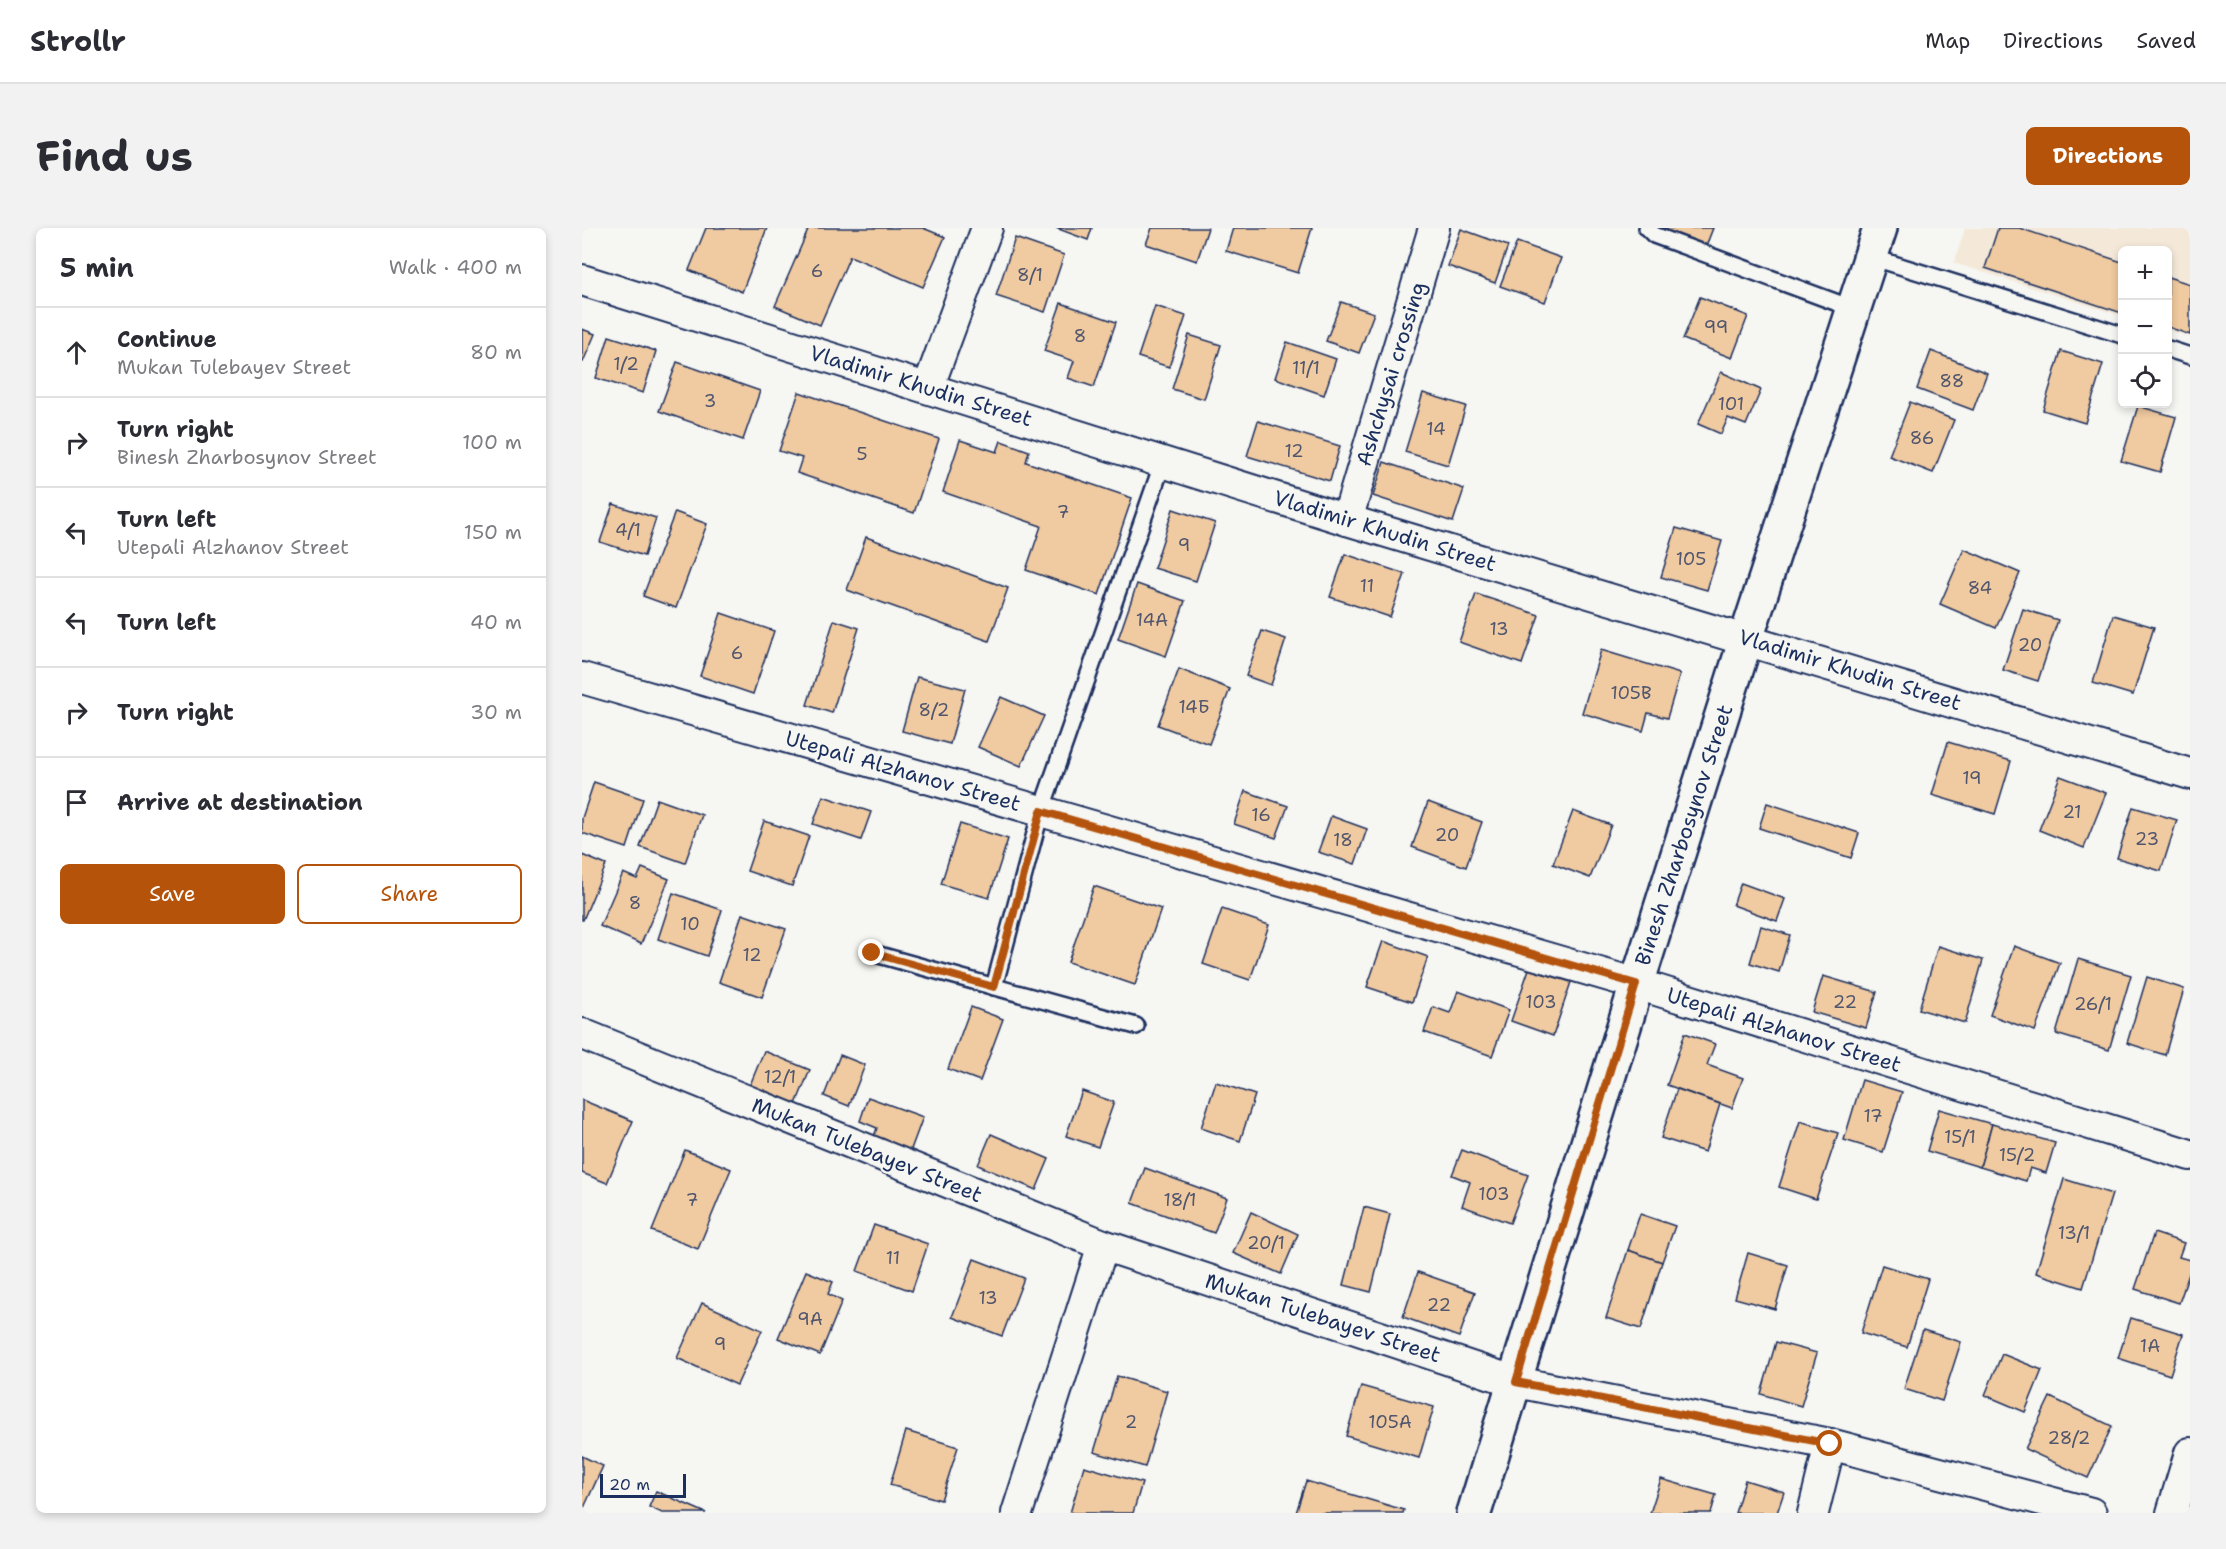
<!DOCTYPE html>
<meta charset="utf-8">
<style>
:root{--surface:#fff;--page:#f2f2f3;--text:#2b2b33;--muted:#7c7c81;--line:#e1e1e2;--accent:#b45309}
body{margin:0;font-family:"Shantell Sans",sans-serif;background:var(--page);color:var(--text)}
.controls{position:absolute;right:18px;top:18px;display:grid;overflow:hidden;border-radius:9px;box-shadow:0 3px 9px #0003}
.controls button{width:54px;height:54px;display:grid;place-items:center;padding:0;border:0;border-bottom:2px solid var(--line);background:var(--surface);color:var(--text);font:30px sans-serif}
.scale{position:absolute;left:18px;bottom:15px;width:86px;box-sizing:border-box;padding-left:6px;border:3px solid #1b2f5e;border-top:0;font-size:16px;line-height:21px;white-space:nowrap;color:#1b2f5e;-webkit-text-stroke:4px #f6f6f2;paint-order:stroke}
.stop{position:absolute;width:18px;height:18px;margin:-14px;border:4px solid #b45309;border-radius:50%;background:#fff}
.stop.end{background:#b45309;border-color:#fff;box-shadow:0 2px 6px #0008}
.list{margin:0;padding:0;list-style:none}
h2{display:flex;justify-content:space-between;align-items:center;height:78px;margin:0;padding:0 24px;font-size:26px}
h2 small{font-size:20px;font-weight:400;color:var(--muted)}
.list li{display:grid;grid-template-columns:39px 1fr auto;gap:18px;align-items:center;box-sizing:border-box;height:90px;padding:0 24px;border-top:2px solid var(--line)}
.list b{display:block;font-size:22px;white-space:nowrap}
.list p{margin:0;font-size:20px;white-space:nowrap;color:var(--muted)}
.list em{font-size:20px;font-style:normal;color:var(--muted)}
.actions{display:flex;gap:12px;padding:18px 24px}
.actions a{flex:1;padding:14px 0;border:2px solid var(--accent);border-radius:9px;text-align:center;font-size:21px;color:var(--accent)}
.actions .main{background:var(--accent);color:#fff}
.icon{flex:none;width:33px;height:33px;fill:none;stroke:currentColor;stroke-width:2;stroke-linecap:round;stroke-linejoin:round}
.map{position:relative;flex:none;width:1608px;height:1285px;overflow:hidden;border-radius:9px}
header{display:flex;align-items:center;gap:36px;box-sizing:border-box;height:84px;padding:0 30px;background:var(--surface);border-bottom:2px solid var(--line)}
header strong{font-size:28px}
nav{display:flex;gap:33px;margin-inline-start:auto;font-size:21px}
.intro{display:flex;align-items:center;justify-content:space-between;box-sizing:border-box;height:144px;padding:0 36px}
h1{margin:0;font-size:42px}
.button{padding:15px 27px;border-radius:9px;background:var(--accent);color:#fff;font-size:21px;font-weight:700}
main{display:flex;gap:36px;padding:0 36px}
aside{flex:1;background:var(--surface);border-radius:9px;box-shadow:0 3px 9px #0003}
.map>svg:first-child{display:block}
.built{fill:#f4e9d9}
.building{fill:#f0caa0;stroke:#1b2f5e;stroke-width:1.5}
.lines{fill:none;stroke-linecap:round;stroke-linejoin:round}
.lane-casing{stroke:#1b2f5e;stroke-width:20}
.street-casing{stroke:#1b2f5e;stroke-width:34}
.secondary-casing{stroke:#1b2f5e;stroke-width:38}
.lane{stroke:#f6f6f2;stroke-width:15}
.street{stroke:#f6f6f2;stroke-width:30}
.secondary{stroke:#f6f6f2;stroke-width:33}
.route{stroke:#b45309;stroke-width:8}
.labels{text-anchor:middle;stroke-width:4.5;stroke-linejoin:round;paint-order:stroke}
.number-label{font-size:18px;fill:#50566e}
.street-label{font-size:21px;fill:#1b2f5e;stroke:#f6f6f2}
</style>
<header>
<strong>Strollr</strong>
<nav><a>Map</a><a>Directions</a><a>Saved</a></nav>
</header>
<div class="intro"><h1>Find us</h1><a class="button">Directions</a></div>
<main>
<aside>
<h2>5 min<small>Walk · 400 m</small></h2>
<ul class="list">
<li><svg class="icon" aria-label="ahead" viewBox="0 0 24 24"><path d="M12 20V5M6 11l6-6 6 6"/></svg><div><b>Continue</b><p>Mukan Tulebayev Street</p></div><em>80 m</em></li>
<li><svg class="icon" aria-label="right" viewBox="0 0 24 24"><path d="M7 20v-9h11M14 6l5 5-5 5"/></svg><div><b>Turn right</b><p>Binesh Zharbosynov Street</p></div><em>100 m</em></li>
<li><svg class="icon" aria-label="left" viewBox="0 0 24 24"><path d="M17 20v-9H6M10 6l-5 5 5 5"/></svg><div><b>Turn left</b><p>Utepali Alzhanov Street</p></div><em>150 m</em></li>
<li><svg class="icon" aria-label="left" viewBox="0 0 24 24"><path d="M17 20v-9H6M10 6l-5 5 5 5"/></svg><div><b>Turn left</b></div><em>40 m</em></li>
<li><svg class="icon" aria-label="right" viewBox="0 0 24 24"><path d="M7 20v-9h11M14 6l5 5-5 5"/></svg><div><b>Turn right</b></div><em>30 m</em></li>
<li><svg class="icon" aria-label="arrive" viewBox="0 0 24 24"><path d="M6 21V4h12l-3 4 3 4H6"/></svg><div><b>Arrive at destination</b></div></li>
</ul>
<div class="actions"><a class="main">Save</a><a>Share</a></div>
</aside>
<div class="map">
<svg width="1608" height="1285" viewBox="0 0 1608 1285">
<rect width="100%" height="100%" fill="#f6f6f2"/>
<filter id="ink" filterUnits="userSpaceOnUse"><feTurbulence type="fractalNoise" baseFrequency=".0167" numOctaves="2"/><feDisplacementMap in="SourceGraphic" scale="12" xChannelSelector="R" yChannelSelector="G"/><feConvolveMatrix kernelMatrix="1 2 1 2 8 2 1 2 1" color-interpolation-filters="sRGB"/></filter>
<g filter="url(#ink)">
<polygon class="built" points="1383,0 1608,0 1608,109 1586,102 1586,22 1540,22 1540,88 1372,35"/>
<g class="building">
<polygon points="124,0 185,0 160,64 107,42"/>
<polygon points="227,0 341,0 363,9 341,59 268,28 238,97 193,78"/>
<polygon points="474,0 510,0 506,12"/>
<polygon points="570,0 626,0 615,33 564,16"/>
<polygon points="651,0 730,0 716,45 644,23"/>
<polygon points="1074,0 1131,0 1124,18"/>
<polygon points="1416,0 1437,0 1540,34 1540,85 1403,40"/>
<polygon points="879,1 926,18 913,55 866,38"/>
<polygon points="433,10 482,27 463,84 414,68"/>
<polygon points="935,14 979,30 963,74 918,58"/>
<polygon points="1586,49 1608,56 1608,107 1586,99"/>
<polygon points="1118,69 1166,88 1150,130 1101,111"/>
<polygon points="759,74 792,85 777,125 744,113"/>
<polygon points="479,75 534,94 512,159 486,150 492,133 462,123"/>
<polygon points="573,78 604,88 587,139 556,129"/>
<polygon points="0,101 13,106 1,134 0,133"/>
<polygon points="607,107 639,117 622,171 590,161"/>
<polygon points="27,108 74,123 61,165 14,150"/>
<polygon points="705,114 754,131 742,167 693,150"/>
<polygon points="1349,123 1405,145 1391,182 1335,161"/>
<polygon points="1479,123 1521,136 1503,195 1461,182"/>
<polygon points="95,134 178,163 161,212 77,183"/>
<polygon points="1139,144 1179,162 1164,197 1146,190 1139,206 1116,196"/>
<polygon points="217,164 357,211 332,285 215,245 220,230 197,223"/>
<polygon points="841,165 884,178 866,237 823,224"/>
<polygon points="1328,174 1372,192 1351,245 1307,228"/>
<polygon points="1556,178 1594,189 1578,244 1539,233"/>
<polygon points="676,193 758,218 748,253 665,228"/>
<polygon points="378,212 415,224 419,213 447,223 444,234 550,270 517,367 444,342 459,298 361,264"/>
<polygon points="802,234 882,261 871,294 791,268"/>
<polygon points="31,276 74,290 62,328 18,314"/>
<polygon points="591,281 633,295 614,353 572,340"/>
<polygon points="93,284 125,296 94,380 61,368"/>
<polygon points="1094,300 1140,313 1125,362 1079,349"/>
<polygon points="284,309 426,360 407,413 265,362"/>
<polygon points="1382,321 1438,345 1414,400 1358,376"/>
<polygon points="763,326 823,346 808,389 748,369"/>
<polygon points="555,356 603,373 584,428 536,411"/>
<polygon points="894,366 957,387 940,436 877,414"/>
<polygon points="1441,381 1476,392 1456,453 1421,442"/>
<polygon points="139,385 192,403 171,466 118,448"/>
<polygon points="1531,387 1572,399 1551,467 1511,455"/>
<polygon points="252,392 277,400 250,485 225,477"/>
<polygon points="680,403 704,411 689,457 664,448"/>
<polygon points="1019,422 1098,446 1085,490 1066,485 1061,503 1000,485"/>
<polygon points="597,441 648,461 627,516 576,497"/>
<polygon points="335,449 383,461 368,516 320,503"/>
<polygon points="419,469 462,488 439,538 396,519"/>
<polygon points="1366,514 1429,533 1413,586 1350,567"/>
<polygon points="1478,548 1524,565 1502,620 1457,602"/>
<polygon points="12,554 61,571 45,620 0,605 0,590"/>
<polygon points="663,563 706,578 694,610 652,596"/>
<polygon points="241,568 289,584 279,612 231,596"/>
<polygon points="75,571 120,587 103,635 58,619"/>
<polygon points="846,574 900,594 884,639 830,619"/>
<polygon points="1185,575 1277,605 1269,630 1177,600"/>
<polygon points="1551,579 1595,592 1579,643 1535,630"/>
<polygon points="991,583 1029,597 1008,650 971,636"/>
<polygon points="749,588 785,601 773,636 736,624"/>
<polygon points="182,593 227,608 210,658 165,643"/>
<polygon points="378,596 426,611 407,670 359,656"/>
<polygon points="0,627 24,637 1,692 0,692"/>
<polygon points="60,640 87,651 59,716 18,698 41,645 55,651"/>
<polygon points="1159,655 1203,671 1195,693 1151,677"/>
<polygon points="512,658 579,681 553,757 486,734"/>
<polygon points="91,665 140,682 125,728 76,711"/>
<polygon points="640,681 687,697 668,752 621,736"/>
<polygon points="160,686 204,701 180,769 137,754"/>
<polygon points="1179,698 1208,707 1197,744 1168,735"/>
<polygon points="801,713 846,729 830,774 785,759"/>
<polygon points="1356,718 1401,732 1383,795 1337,781"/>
<polygon points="1432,718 1478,735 1453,803 1408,787"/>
<polygon points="1496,731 1549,747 1527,822 1474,806"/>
<polygon points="947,741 989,754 971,808 929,793"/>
<polygon points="1241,748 1295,764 1284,800 1230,784"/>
<polygon points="1565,749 1602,761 1583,827 1545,815"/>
<polygon points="876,763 927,782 910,828 842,804 851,779 868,785"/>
<polygon points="389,779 421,791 398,853 366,841"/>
<polygon points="1103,805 1133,816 1125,837 1161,850 1150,880 1085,857"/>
<polygon points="182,823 228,842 214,876 168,857"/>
<polygon points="258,827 283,837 267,878 242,868"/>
<polygon points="1280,852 1320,864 1301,924 1262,912"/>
<polygon points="634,854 673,867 658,913 619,900"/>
<polygon points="1095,861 1138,876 1123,924 1079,910"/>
<polygon points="500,863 532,874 516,919 484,908"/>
<polygon points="286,869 341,889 328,924 291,911 295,900 278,893"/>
<polygon points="0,872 51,893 25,955 0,945"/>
<polygon points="1357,881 1410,896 1398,939 1345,923"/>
<polygon points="1218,893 1256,905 1234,971 1197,959"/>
<polygon points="1410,896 1473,915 1464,945 1448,940 1444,953 1398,939"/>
<polygon points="409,906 467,931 454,962 396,937"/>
<polygon points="103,922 149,941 116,1021 70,1003"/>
<polygon points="880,922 946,947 928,995 880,978 888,954 870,947"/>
<polygon points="563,940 645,970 632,1005 550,975"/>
<polygon points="1482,951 1530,966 1501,1060 1454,1045"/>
<polygon points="782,979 808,986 789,1064 762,1057"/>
<polygon points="669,984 716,1006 699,1046 651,1025"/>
<polygon points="1058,986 1093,998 1080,1034 1046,1022"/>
<polygon points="292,997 346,1016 330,1063 275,1043"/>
<polygon points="1572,1005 1602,1015 1597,1029 1608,1032 1608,1043 1597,1075 1553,1061"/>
<polygon points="1046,1022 1080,1034 1059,1101 1024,1090"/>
<polygon points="1166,1025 1206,1037 1193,1081 1153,1070"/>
<polygon points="392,1031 442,1050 420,1108 370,1089"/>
<polygon points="1300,1037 1346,1051 1325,1119 1279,1105"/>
<polygon points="224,1043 251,1054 246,1066 260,1073 238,1127 196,1110"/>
<polygon points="836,1044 893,1064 877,1109 821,1089"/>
<polygon points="120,1075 180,1102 155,1157 95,1130"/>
<polygon points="1549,1090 1601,1106 1588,1147 1536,1130"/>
<polygon points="1341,1102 1379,1114 1360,1173 1322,1161"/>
<polygon points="1194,1114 1235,1125 1219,1178 1179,1166"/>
<polygon points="1420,1126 1460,1142 1443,1184 1403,1167"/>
<polygon points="535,1148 585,1163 563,1239 512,1224"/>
<polygon points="779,1158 852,1179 837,1230 764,1208"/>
<polygon points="1468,1169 1530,1198 1506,1250 1443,1221"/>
<polygon points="324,1203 376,1219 359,1272 308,1257"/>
<polygon points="0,1228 21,1238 0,1284"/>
<polygon points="502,1238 560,1255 551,1285 488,1285"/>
<polygon points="1079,1251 1134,1267 1129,1285 1068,1285"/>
<polygon points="1163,1252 1202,1264 1195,1285 1153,1285"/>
<polygon points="724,1253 822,1282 821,1285 714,1285"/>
<polygon points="74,1263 124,1285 80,1285 67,1279"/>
</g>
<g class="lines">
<g class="lane-casing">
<g id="lane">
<polyline points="1065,0 1072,7 1272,81"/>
<polyline points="1289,29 1540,107"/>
<polyline points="1586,121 1608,128"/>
<polyline points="290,725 554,798"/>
<polyline points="412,759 459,583 581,234"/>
</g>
</g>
<g class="street-casing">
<g id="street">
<polyline points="0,52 765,292 1608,546"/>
<polyline points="346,160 405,0"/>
<polyline points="765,292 852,0"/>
<polyline points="0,450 1055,756 1608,927"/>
<polyline points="0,806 521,1017 934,1154 1248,1216 1509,1285"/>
<polyline points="435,1285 521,1017"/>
<polyline points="1231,1285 1248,1216"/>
<polyline points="1590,1285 1608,1225"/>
</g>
</g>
<g class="secondary-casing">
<polyline id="secondary" points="892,1285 1055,756 1164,411 1298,0"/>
</g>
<use href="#lane" class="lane"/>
<use href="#street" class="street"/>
<use href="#secondary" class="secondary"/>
</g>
</g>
<g class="lines" filter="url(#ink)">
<polyline class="route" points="290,725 412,759 459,583 1054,756 934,1154 1248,1216"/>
</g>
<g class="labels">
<g class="number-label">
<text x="235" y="49">6</text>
<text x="448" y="53">8/1</text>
<text x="1134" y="105">99</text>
<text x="498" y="114">8</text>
<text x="44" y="142">1/2</text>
<text x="724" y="146">11/1</text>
<text x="1370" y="159">88</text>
<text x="128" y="179">3</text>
<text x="1149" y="182">101</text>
<text x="854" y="207">14</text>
<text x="1340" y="216">86</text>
<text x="712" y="229">12</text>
<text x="280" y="232">5</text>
<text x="481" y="290">7</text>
<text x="46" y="308">4/1</text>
<text x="602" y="323">9</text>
<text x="1109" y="337">105</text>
<text x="785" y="364">11</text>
<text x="1398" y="366">84</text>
<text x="570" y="398">14А</text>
<text x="917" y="407">13</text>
<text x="1448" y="423">20</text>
<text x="155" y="431">6</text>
<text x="1049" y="471">105В</text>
<text x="612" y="485">14Б</text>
<text x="352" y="488">8/2</text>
<text x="1390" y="556">19</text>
<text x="1490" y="590">21</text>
<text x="679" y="593">16</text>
<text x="865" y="613">20</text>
<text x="1565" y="617">23</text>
<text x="761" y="618">18</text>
<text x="53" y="681">8</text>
<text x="108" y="702">10</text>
<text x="170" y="733">12</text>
<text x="959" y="780">103</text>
<text x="1263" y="780">22</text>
<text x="1511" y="782">26/1</text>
<text x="198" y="855">12/1</text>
<text x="1291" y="894">17</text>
<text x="1378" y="915">15/1</text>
<text x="1435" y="933">15/2</text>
<text x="912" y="972">103</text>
<text x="110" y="978">7</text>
<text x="598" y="978">18/1</text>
<text x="1492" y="1011">13/1</text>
<text x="684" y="1021">20/1</text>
<text x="311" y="1036">11</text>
<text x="406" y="1076">13</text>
<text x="857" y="1083">22</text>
<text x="228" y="1097">9А</text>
<text x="138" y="1122">9</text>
<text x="1568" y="1124">1А</text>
<text x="549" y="1200">2</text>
<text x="808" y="1200">105А</text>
<text x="1487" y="1216">28/2</text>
</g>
<g class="street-label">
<text transform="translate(809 146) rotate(-73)" y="7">Ashchysai crossing</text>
<text transform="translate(339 158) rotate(17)" y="7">Vladimir Khudin Street</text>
<text transform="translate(803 303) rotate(17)" y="7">Vladimir Khudin Street</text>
<text transform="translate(1268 442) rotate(17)" y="7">Vladimir Khudin Street</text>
<text transform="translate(321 543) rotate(16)" y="7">Utepali Alzhanov Street</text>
<text transform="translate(1102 607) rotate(-72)" y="7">Binesh Zharbosynov Street</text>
<text transform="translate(1202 802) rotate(17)" y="7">Utepali Alzhanov Street</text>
<text transform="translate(285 922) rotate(22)" y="7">Mukan Tulebayev Street</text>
<text transform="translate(741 1090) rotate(18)" y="7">Mukan Tulebayev Street</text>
</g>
</g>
</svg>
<div class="controls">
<button>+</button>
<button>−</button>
<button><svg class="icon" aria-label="locate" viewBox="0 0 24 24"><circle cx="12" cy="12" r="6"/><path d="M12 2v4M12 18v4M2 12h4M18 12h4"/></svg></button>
</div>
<div class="scale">20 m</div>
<div class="stop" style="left:1248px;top:1216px"></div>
<div class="stop end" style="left:290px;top:725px"></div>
</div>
</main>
